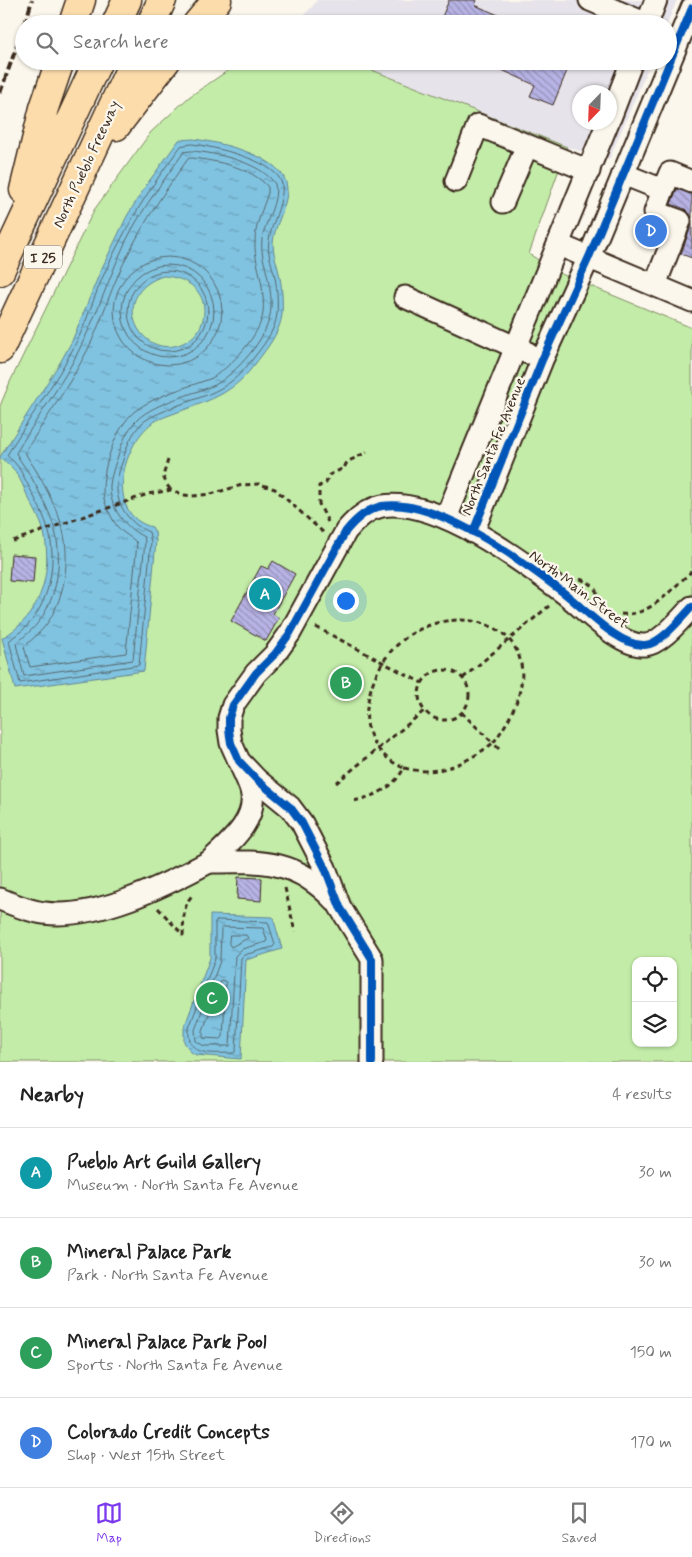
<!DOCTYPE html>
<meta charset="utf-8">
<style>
:root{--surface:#fff;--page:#f6f6f6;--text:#222;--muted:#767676;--line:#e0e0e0;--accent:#7c3aed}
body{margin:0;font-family:Mynerve,sans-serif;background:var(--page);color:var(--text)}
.controls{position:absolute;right:15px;bottom:15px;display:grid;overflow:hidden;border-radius:10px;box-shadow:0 1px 4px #0004}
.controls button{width:45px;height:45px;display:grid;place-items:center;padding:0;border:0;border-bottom:1px solid var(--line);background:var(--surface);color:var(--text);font:25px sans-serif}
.compass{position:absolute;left:572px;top:85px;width:45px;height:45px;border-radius:50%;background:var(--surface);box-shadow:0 1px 4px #0004;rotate:203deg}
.you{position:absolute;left:345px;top:600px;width:18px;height:18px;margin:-12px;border:4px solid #fff;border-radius:50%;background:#1a73e8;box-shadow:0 0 0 8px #1a73e833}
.badge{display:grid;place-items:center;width:32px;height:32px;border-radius:50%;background:var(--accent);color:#fff;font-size:16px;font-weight:700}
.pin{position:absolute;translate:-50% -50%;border:2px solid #fff;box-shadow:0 1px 5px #0006}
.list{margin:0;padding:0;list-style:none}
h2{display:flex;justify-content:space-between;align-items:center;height:65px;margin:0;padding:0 20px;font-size:21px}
h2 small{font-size:16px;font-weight:400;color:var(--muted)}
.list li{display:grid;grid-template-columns:32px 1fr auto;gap:15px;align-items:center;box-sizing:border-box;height:90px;padding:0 20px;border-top:1px solid var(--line)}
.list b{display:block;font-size:19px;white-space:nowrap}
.list p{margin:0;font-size:16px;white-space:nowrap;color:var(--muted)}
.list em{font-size:16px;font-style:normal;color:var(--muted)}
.icon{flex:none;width:28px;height:28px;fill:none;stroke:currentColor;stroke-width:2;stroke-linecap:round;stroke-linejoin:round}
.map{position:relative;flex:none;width:692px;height:1062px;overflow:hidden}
.search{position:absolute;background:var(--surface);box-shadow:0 1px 4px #0004;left:15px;right:15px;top:15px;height:55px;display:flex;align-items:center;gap:12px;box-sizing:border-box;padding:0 18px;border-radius:28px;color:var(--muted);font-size:19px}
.sheet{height:425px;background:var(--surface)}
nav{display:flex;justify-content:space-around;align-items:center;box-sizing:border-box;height:70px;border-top:1px solid var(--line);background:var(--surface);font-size:14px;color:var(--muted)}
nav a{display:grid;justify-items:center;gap:2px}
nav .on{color:var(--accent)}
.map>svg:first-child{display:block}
.built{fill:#e7e3ea;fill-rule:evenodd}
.green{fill:#c3eca8;stroke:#7f8b63;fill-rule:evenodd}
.water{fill:url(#water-ripples);stroke:#648693;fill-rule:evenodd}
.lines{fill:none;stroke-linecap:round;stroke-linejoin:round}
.shore{stroke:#57676c;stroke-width:1}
.building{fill:url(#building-back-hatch);stroke:#3b2a1e}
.minor-casing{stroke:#3b2a1e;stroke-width:25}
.highway-casing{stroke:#3b2a1e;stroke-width:31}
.path{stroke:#3b2a1e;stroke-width:3;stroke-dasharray:5 4;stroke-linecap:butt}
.minor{stroke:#fbf7ec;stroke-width:21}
.highway{stroke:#fddcac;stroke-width:28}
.rail{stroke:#3b2a1e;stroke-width:4;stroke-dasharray:8 4;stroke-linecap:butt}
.cycleway-casing{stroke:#fbf7ec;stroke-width:11}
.cycleway{stroke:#0057b8;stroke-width:8}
.labels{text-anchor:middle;stroke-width:4.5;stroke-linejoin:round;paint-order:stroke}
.shield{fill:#fbf7ec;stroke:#75685c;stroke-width:1}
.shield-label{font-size:14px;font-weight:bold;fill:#3b2a1e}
.street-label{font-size:15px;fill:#3b2a1e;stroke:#fbf7ec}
</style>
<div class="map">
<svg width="692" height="1062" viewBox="0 0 692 1062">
<defs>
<pattern id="water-ripples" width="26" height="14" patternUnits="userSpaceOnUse" patternTransform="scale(1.25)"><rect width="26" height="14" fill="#80c3e1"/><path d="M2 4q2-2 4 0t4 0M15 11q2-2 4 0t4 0" fill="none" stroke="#6a9fb6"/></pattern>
<pattern id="building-back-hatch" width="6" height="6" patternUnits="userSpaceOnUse" patternTransform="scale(1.25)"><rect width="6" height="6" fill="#b7b3e5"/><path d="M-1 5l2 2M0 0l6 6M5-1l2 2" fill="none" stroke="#9692b9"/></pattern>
</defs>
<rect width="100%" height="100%" fill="#fbf7ec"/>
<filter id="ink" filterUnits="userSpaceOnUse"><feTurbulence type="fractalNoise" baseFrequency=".02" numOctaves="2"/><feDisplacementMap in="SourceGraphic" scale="10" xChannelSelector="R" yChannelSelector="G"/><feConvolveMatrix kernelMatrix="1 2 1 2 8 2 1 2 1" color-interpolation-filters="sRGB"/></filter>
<g filter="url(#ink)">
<g class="built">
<polygon points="317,0 677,0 667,24 294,24 311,8"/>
<path d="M 349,61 L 651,61 L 609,160 L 567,147 ZM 580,92 L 610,92 L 610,122 L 580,122 Z"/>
</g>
<path class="green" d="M 242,61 L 349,61 L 567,147 L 529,254 L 559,273 L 692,328 L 692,1062 L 0,1062 L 0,406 L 10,382 L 94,210 L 151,132 L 189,97 ZM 636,961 L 673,961 L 673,1043 L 636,1043 Z"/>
<g class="water">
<path d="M 193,139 C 218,142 286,156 287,188 C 288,207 274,225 273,243 C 273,254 277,263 279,273 C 282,286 283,301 282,315 C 280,330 271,343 262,355 C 253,367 244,379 231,388 C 213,402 177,411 155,421 C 123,441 103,515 152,527 L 155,532 L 156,541 L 144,671 L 15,689 L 2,638 C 38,618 52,578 45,538 C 43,523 34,509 27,495 C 21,481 15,465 0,459 L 0,457 L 61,361 L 72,341 L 100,272 L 127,216 L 147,184 L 179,140 ZM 163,276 C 187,277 209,292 203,319 C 201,330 194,337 185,342 C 142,365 105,295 163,276 Z"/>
<polygon points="210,915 273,917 282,949 246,960 241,1059 196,1055 191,1052 184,1042 184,1028 210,958"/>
</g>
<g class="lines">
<g class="shore">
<path d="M 192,144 C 214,147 271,159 281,181 C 287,196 271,224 269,240 C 267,251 271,262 274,273 C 277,286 278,301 277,314 C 275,332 262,347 252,360 C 226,394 205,394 169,409 C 160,413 149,417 142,423 C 132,433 126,447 123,460 C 120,468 117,477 117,486 C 116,506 131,525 149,532 L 151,542 L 139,665 L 20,683 L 9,641 C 14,636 21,632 26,627 C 49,603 56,567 50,536 C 46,517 34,497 25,479 C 22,474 19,467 15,463 C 12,459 9,459 7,455 C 29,418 55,384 75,345 C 87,322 94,296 105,272 C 127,224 150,187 181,146 Z"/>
<path d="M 192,151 C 216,153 261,162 275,184 C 279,202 265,221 262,239 C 260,255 267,269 269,284 C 271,294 272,305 270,315 C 266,340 236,373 215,385 C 193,394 155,403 138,419 C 127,429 121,445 117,459 C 114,467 111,476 110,485 C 109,507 125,528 144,537 L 145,542 L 133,660 L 24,676 L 16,644 C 24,636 33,630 40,620 C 57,596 62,564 56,535 C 52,515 40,493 30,475 C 26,468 19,460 16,453 C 37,417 63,384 81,346 C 98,312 110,275 126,241 C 142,209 163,181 184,152 Z"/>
<path d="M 192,158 C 217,161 251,167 268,187 L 268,193 C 263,208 255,226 255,241 C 254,257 260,271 262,287 C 263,295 264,305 263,313 C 260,336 230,367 212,378 C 186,388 156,395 135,411 C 115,427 99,475 104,499 C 106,507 112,519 117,526 C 123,534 132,537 137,543 L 126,653 L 30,667 L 24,647 C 31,640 39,634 46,625 C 67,596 72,551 59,517 C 53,502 45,486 37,472 C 33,465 28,459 25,452 C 46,418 69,386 87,351 C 99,328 106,303 116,280 C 135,236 160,197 188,159 Z"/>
<circle cx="168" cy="311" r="54"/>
<circle cx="168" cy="311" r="46"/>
<circle cx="168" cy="311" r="40"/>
<path d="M 218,920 L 268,922 L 275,944 L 273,947 L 244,955 L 241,958 L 236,1051 L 234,1053 C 213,1053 186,1058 189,1028 L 215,959 L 215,922 Z"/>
<polygon points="224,927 263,928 267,940 266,942 242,949 235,956 230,1046 204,1046 196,1041 195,1030 220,961 221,929"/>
<polygon points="230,935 246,935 248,938 231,947 229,944"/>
<polygon points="222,980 226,982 223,1037 221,1039 204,1038 203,1036 203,1031"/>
</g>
</g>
<g class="building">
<polygon points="449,0 477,0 475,5 519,24 439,24"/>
<polygon points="482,61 571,61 553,105 530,96 535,85"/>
<polygon points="677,189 692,194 692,218 689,213 685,209 671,204"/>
<polygon points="645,218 650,224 664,228 658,244 638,235"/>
<polygon points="692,223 692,258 681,254"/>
<polygon points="11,554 35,556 33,583 9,581"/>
<polygon points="273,561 295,574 273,614 279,618 266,641 231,621 261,566 268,569"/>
<polygon points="238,877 262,878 261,901 237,899"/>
</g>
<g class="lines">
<g class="minor-casing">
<g id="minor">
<polyline points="590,0 647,24 656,0"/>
<polyline points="610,118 632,61"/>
<polyline points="623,174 663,190 655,212 680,221 655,285"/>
<polyline points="456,181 478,125 589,171"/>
<polyline points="663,190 670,173 692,182"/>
<polyline points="503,202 527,146"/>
<polyline points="559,245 692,301"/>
<polyline points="405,297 528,353"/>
<polyline points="446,518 608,122"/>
<polyline points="473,532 542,360 589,257 692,8"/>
<path d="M 242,768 C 245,775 249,783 251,790 C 259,820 228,844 209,862 C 263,861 296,859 335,901"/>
<path d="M 0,899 C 14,905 29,911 44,913 C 96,920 164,886 209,862"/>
<path d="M 372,1062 L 372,959 L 340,907 L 325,868 L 302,823 L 290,807 L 257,780 L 239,761 L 231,743 L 229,730 L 229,718 L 233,705 L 256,673 L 275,654 L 290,633 L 346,531 C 355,520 367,509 382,506 C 436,497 522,561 564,593 C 584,608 619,647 645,645 C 661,644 681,618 692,607"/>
</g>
</g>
<g class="highway-casing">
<g id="highway">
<polyline points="73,24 81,0"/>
<polyline points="116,24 127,0"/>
<polyline points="151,24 162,0"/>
<polyline points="197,24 217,0"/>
<polyline points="116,126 166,61"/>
<polyline points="24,190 44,108 60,61"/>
<polyline points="0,271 98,61"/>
<polyline points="0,349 134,61"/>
</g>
</g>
<g class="path">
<polyline points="168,460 163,476 167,485 170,489"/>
<polyline points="328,522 319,504 319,486 326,483 329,475 344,468 347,462 367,452"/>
<polyline points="13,541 148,494 171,490 184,495 192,496 211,494 242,485 259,484 275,489 324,533"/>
<path d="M 580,579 C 589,583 595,585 598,596"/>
<path d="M 621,614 C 651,617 672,588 692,571"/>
<polyline points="316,627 422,683"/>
<circle cx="444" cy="695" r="25"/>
<polyline points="463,678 549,606"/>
<path d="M 404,768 C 439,777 465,764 493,743 L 462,713"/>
<polyline points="336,783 424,711"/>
<path d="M 354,801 C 375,796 393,789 404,768 C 379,757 364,736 367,708 C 384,570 598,604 493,743 L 499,749"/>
<polyline points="285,888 295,932"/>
<path d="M 158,908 L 183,935 C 184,920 182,904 194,894"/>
</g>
<use href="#minor" class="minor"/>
<use href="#highway" class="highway"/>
<g class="rail">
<polyline points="25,24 32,0"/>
<polyline points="0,93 24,26"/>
</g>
<g class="cycleway-casing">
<g id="cycleway">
<polyline points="473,532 542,360 589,257 692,8"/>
<path d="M 372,1062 L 372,959 L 340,907 L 325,868 L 302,823 L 290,807 L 257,780 L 239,761 L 231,743 L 229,730 L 229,718 L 233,705 L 256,673 L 275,654 L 290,633 L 346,531 C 355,520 367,509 382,506 C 436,497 522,561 564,593 C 584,608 619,647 645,645 C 661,644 681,618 692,607"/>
</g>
</g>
<use href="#cycleway" class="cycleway"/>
</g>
</g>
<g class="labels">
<rect class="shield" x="24" y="245.5" width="38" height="23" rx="4"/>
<g class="shield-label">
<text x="43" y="262">I 25</text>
</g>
<g class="street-label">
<text transform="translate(86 164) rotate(-65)" y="5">North Pueblo Freeway</text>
<text transform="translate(493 446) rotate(-68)" y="5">North Santa Fe Avenue</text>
<text transform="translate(579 589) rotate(37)" y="5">North Main Street</text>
</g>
</g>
</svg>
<div class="controls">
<button><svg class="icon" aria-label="locate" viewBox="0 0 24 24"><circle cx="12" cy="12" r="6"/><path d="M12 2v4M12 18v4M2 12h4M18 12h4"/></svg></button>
<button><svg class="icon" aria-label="layers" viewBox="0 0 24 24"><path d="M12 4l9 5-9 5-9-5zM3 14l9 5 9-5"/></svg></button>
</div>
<svg class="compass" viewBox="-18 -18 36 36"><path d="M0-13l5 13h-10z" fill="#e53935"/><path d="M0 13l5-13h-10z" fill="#767676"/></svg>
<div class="you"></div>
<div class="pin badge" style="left:265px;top:594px;background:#0f9aa8">A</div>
<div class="pin badge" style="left:346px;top:683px;background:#2e9e5b">B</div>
<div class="pin badge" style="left:212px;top:998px;background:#2e9e5b">C</div>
<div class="pin badge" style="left:651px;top:231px;background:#3f7fe0">D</div>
<div class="search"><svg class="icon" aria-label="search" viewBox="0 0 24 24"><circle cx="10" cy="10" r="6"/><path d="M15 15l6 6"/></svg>Search here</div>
</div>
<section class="sheet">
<h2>Nearby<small>4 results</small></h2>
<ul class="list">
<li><span class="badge" style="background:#0f9aa8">A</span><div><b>Pueblo Art Guild Gallery</b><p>Museum · North Santa Fe Avenue</p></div><em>30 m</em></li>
<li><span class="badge" style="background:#2e9e5b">B</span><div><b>Mineral Palace Park</b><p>Park · North Santa Fe Avenue</p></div><em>30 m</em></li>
<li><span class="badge" style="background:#2e9e5b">C</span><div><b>Mineral Palace Park Pool</b><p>Sports · North Santa Fe Avenue</p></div><em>150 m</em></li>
<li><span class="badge" style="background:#3f7fe0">D</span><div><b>Colorado Credit Concepts</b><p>Shop · West 15th Street</p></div><em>170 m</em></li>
</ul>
</section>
<nav>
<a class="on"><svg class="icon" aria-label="map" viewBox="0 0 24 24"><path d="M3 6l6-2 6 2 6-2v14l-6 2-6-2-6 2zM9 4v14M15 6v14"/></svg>Map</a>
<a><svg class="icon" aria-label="directions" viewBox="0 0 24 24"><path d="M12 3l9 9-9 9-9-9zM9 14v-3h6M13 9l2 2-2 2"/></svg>Directions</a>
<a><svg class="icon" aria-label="saved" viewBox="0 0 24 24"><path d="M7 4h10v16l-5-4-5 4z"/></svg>Saved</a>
</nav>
